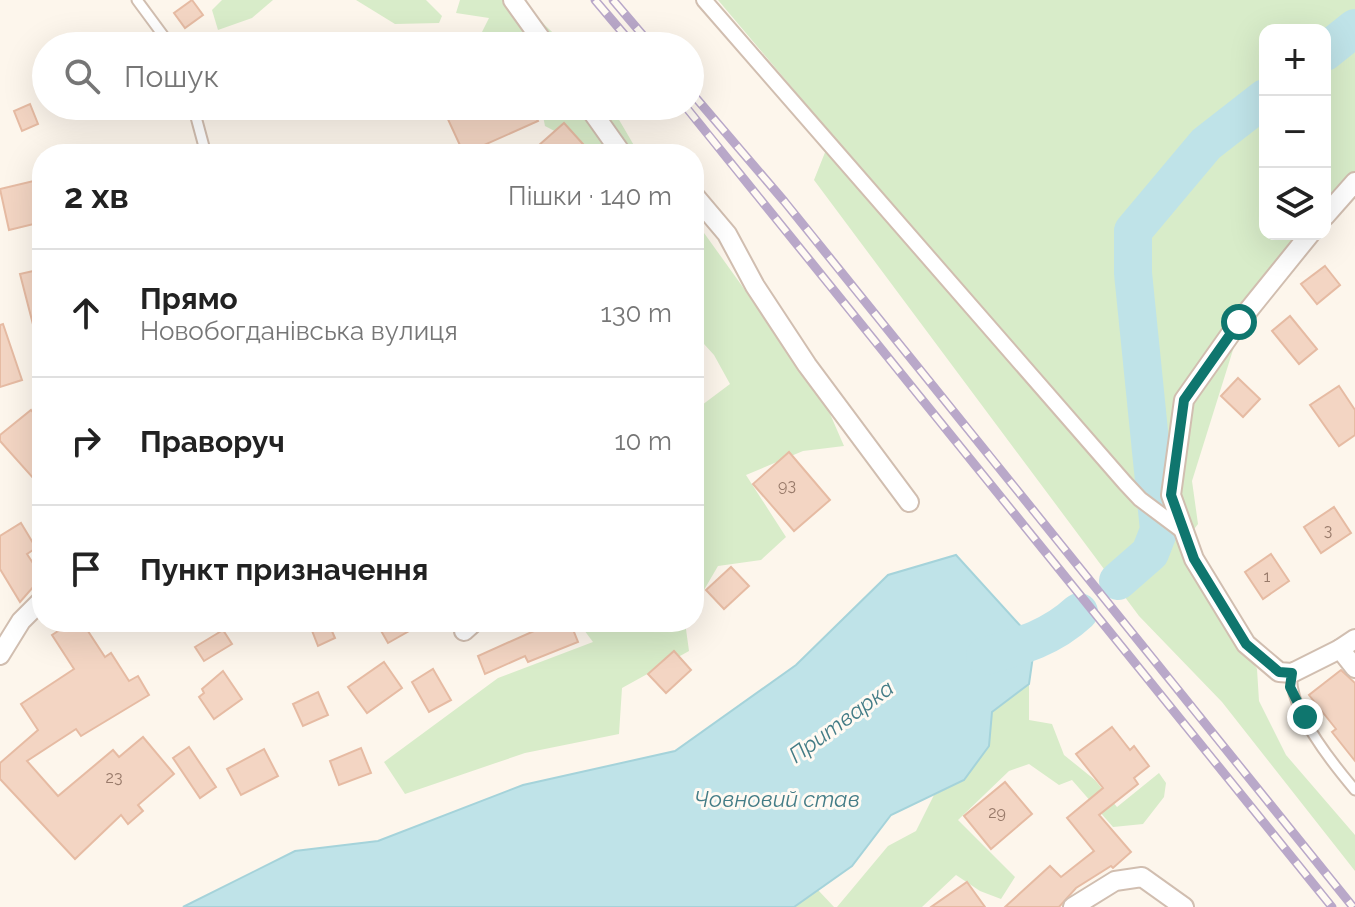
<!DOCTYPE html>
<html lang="uk">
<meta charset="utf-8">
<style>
:root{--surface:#fff;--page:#f2f2f2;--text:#222;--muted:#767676;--line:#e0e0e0}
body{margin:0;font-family:Raleway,sans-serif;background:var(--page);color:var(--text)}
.controls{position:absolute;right:24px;top:24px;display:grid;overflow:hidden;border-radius:16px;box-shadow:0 8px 32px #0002}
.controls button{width:72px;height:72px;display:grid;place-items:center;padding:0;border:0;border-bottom:2px solid var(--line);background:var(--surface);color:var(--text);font:40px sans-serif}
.stop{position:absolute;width:24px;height:24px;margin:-18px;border:6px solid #0f766e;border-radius:50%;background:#fff}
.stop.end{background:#0f766e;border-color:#fff;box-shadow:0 2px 8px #0008}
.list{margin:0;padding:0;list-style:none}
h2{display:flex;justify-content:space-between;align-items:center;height:104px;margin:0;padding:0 32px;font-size:34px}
h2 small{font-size:26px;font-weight:400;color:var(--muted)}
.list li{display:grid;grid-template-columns:52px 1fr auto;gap:24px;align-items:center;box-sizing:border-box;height:128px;padding:0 32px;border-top:2px solid var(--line)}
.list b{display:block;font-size:30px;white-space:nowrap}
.list p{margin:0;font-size:26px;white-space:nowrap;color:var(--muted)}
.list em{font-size:26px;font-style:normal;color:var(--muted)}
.icon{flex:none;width:44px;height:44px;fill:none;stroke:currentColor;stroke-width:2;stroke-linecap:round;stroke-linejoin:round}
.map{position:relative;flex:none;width:1355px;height:907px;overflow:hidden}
.search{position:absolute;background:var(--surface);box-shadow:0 8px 32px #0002;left:32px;top:32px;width:672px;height:88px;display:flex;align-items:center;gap:20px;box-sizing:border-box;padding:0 28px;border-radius:44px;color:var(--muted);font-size:30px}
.panel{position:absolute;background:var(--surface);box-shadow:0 8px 32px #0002;left:32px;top:144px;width:672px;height:488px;border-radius:32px}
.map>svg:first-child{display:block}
.green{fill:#d8ecc9}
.water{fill:#bfe3e8;stroke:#a5d3da;stroke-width:2}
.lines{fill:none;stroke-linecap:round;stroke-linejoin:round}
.river{stroke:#bfe3e8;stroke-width:38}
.building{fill:#f3d5c3;stroke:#e6bba3;stroke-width:2}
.service-casing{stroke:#d1beb0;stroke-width:13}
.pedestrian-casing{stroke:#d1beb0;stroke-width:18}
.minor-casing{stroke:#d1beb0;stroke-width:22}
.service{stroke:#fff;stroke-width:9}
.pedestrian{stroke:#fff;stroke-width:14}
.minor{stroke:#fff;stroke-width:18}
.rail-casing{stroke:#b9a8c9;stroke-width:9}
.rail{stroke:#fffaf3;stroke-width:6;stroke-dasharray:18;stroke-linecap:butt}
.route{stroke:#0f766e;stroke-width:10}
.labels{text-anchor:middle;stroke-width:6;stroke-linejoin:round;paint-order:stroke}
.number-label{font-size:16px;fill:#987a6a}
.water-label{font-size:22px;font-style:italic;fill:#437c86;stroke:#fffaf3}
</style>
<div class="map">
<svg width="1355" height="907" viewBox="0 0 1355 907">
<rect width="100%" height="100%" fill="#fdf6ec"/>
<g class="green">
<polygon points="222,0 273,0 252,18 218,30 212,10"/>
<polygon points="356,0 426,0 442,16 439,23 395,24"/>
<polygon points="460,0 525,0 532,13 567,46 475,46 489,18 456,13"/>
<polygon points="718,0 1355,0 1355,176 1325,210 1325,30 1265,30 1265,234 1304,234 1225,323 1237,337 1192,481 1198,524 1179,549 1257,669 1259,701 1286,755 1355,835 1355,871 1222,702 1139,616 814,180 832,135"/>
<polygon points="541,106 611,106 639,154 591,154 589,149 545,126"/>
<polygon points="694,219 824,400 844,446 803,451 746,475 786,537 761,560 718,566 694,607 694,411 730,384 714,355 694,333"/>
<polygon points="578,622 685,622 689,651 622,688 619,734 525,753 405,794 384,762 498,678 593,642"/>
<polygon points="1029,684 1029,720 1052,724 1064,755 1095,780 1117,807 1159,773 1166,783 1164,797 1143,824 1113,827 1072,780 1059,785 1029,764 1009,771 958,820 1015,877 1001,899 980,891 956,875 922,907 837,907 888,846 916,831 934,795 964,780 989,746 992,712"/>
<polygon points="818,890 834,907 794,907"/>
</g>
<polygon class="water" points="956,555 1035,642 1029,684 992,712 989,746 964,780 891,815 852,866 794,907 183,907 295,851 378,841 523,785 675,751 796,665 888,575"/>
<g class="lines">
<g class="river">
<polyline points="1325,52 1355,28"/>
<polyline points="1118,581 1150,553 1159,530 1133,273 1133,231 1206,144 1265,98"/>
<path d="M 985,656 C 1021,646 1051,638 1079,612"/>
</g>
</g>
<g class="building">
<polygon points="192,0 203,15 185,28 174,13"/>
<polygon points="30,104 38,124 22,131 14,111"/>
<polygon points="466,106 531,106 538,121 464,154 446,115"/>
<polygon points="564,123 592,154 529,154"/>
<polygon points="42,179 42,222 9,230 0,189"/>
<polygon points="1325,266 1340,285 1317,304 1301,284"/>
<polygon points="42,269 42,335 36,336 20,274"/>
<polygon points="1290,316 1317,349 1299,364 1272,331"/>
<polygon points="3,324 22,380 0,387 0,325"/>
<polygon points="1238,378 1260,399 1243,417 1221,396"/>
<polygon points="1339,386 1355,410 1355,435 1339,446 1310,405"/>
<polygon points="31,410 42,424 42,488 0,441 0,435"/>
<polygon points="789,452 830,500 794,531 753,484"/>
<polygon points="1334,507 1351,533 1321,553 1304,527"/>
<polygon points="21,523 36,548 27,554 42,577 20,602 0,569 0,536"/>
<polygon points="1271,554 1289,581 1263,599 1245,572"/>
<polygon points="731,567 749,586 724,609 706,590"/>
<polygon points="72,622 82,622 105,657 111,653 129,681 138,676 149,695 81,736 76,729 27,761 58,796 113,750 119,757 143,737 174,774 138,805 143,811 128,824 121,815 75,859 0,779 0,763 38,730 21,704 74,669 52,635"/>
<polygon points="328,622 335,638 318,646 311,628"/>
<polygon points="376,622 425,622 388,643"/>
<polygon points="554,622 570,622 578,642 528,662 525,656 485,674 478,656"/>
<polygon points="223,630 232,644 204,661 195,647"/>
<polygon points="674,651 691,670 666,693 648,674"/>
<polygon points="384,662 402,688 367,713 348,687"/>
<polygon points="433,669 451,700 429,712 412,682"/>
<polygon points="1341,670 1355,683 1355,761 1332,732 1336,729 1309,695"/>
<polygon points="223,671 242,699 214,719 199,697 204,693 202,689"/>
<polygon points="318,692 328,715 303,726 293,704"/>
<polygon points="1112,727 1130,750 1134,746 1149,766 1134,778 1138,784 1099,815 1131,852 1113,868 1111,866 1076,888 1059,907 1005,907 1050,866 1061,877 1094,851 1067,818 1103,788 1076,754"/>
<polygon points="189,747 216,787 200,798 173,758"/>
<polygon points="361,748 371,773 339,785 330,761"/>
<polygon points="264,749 278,776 241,795 227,769"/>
<polygon points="1005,782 1032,814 991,849 964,816"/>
<polygon points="967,882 985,907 931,907"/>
</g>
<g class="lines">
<g class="service-casing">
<g id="service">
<polyline points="137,0 171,46"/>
<polyline points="193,106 206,154"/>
<path d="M 1292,673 C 1287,707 1333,764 1355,790"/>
</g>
</g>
<g class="pedestrian-casing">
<polyline id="pedestrian" points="704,0 1125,483 1140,499 1180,529"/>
</g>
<g class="minor-casing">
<g id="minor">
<polyline points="513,0 546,46"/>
<polyline points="588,106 622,154"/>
<polyline points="694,195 727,234 755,286 807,365 909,502"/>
<polyline points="1325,216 1355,182"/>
<polyline points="1310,234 1239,322 1184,400 1171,495 1194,559 1246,644 1279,672 1292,673 1340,649"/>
<polyline points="464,631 474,622"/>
<polyline points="1355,639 1340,649 1355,668"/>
<polyline points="0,655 21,621 42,600"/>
<polyline points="1073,907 1115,881 1142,877 1184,907"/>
</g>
</g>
<use href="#service" class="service"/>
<use href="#pedestrian" class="pedestrian"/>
<use href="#minor" class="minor"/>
<g class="rail-casing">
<g id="rail">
<polyline points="595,0 634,46"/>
<polyline points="613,0 652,46"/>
<polyline points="690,91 784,201 1353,907"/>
<polyline points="685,106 1332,907"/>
</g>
</g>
<use href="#rail" class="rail"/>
</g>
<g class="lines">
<polyline class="route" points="1239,322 1184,400 1171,495 1194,559 1246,644 1279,672 1292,673 1290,687 1305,717"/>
</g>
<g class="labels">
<g class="number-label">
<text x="787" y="491">93</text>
<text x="1328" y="536">3</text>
<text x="1267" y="582">1</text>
<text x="114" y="783">23</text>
<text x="997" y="818">29</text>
</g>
<g class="water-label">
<text transform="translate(841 721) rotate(-36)" y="8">Притварка</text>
<text x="777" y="807">Човновий став</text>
</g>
</g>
</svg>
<div class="controls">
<button>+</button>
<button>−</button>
<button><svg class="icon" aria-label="layers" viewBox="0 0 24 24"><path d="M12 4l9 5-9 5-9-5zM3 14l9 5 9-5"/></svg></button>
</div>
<div class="stop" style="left:1239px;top:322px"></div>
<div class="stop end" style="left:1305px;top:717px"></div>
<div class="search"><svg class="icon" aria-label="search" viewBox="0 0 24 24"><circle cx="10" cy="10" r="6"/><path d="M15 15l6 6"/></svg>Пошук</div>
<section class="panel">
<h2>2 хв<small>Пішки · 140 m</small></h2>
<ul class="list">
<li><svg class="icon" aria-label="ahead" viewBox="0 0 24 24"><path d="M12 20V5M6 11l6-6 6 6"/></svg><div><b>Прямо</b><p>Новобогданівська вулиця</p></div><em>130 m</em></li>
<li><svg class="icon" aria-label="right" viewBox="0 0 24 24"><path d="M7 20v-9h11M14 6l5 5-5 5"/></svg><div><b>Праворуч</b></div><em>10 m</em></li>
<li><svg class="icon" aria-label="arrive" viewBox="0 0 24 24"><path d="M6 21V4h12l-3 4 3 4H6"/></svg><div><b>Пункт призначення</b></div></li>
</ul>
</section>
</div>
